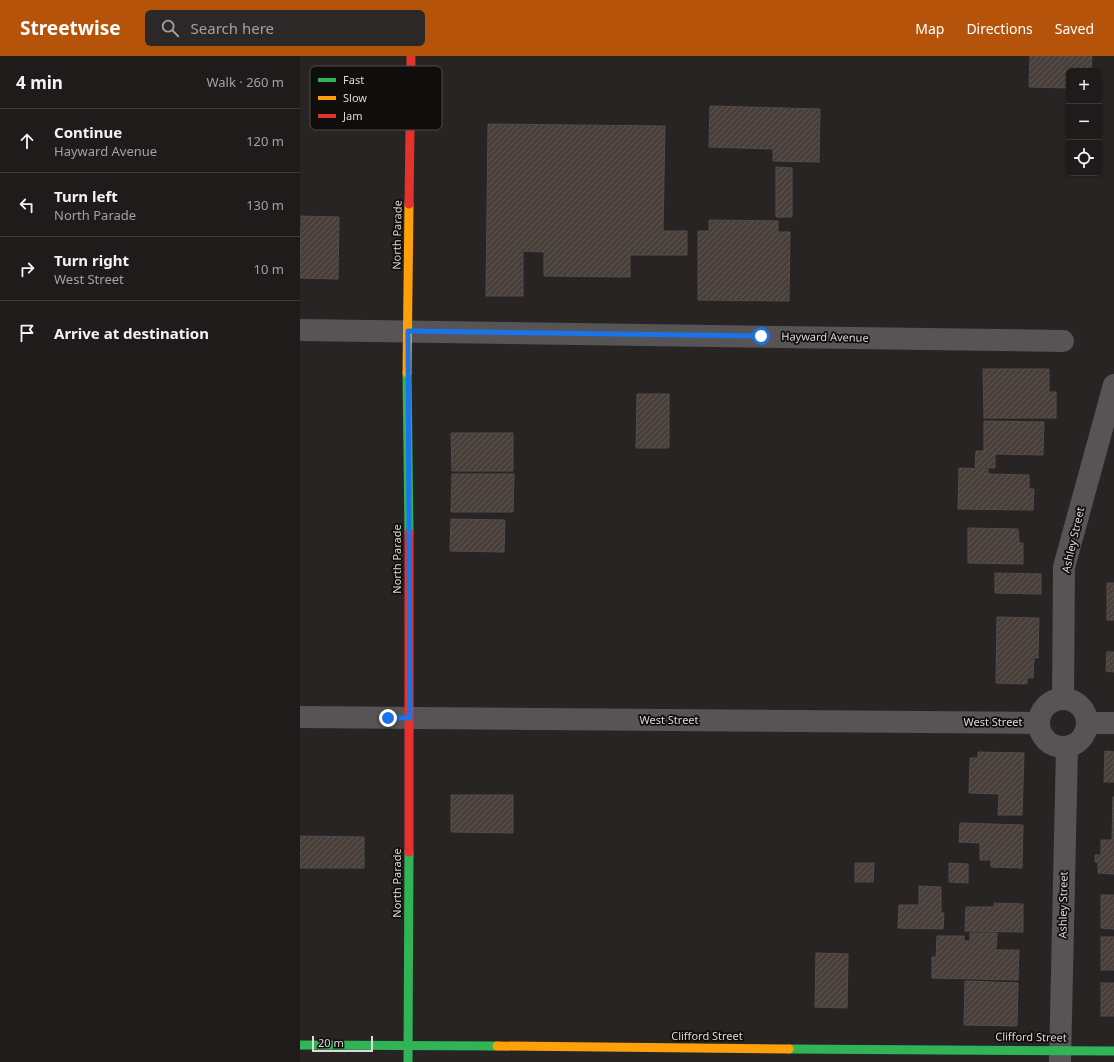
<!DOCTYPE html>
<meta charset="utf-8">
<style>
:root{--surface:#1f1b1b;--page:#2c2828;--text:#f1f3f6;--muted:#a1a1a3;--line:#3c393a;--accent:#b45309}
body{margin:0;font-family:"Noto Sans",sans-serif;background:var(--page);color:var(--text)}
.controls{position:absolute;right:12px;top:12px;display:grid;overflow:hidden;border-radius:6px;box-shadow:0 1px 3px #0004}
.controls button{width:36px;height:36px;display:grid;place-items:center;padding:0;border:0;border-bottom:1px solid var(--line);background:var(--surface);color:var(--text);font:20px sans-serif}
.scale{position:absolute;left:12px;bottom:10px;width:61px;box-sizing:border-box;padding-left:4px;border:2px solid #ddd9d8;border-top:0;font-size:11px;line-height:14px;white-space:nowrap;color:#ddd9d8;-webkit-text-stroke:3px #100d0d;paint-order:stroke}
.stop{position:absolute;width:12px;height:12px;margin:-9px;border:3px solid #1a73e8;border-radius:50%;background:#fff}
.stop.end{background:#1a73e8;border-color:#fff;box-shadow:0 1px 4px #0008}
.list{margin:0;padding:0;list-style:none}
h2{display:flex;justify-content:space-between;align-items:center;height:52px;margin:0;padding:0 16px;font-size:17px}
h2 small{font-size:13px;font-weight:400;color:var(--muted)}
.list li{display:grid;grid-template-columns:26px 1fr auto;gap:12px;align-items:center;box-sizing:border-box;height:64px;padding:0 16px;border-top:1px solid var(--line)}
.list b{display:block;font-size:15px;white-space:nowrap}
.list p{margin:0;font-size:13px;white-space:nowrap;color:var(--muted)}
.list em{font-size:13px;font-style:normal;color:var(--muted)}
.icon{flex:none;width:22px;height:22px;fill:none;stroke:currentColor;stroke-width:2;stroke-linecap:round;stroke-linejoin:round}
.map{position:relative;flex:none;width:814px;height:1006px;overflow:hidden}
header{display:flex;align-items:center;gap:24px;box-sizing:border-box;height:56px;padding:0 20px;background:var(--accent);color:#fff}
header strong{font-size:19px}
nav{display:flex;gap:22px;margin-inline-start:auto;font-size:14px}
.search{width:280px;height:36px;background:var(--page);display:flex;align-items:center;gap:10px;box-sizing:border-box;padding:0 14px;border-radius:6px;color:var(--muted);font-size:15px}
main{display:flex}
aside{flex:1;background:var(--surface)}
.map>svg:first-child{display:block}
.building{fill:url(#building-hatch);stroke:#514d4c}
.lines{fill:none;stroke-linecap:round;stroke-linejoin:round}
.street{stroke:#565455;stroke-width:22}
.fast{stroke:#30b455;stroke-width:9}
.slow{stroke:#ff9f0a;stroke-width:9}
.jam{stroke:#e5322d;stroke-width:9}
.route{stroke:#1a73e8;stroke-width:5}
.labels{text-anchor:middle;stroke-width:3.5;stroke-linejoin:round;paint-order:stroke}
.street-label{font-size:11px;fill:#ddd9d8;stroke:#100d0d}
.key{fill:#100d0d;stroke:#4e4a4a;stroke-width:1}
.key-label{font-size:11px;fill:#ddd9d8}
</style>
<header>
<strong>Streetwise</strong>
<div class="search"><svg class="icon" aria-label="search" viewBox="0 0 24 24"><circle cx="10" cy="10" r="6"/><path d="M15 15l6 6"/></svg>Search here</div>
<nav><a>Map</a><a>Directions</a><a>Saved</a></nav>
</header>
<main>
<aside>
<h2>4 min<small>Walk · 260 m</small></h2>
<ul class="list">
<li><svg class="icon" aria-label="ahead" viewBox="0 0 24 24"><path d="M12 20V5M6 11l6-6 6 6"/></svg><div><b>Continue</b><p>Hayward Avenue</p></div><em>120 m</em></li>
<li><svg class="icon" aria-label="left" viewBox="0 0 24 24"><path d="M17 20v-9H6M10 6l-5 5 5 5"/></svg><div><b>Turn left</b><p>North Parade</p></div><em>130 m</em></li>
<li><svg class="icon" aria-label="right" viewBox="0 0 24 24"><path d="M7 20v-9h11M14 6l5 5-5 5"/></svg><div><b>Turn right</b><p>West Street</p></div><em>10 m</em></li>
<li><svg class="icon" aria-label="arrive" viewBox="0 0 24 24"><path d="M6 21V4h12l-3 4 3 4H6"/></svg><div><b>Arrive at destination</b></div></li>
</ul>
</aside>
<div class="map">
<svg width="814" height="1006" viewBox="0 0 814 1006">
<defs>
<pattern id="building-hatch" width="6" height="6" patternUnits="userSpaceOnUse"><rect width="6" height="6" fill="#483e3a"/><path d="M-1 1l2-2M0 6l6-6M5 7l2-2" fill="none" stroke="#625956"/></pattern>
</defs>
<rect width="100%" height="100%" fill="#292424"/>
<g class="building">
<polygon points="730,0 792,0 791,15 769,15 769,32 729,31"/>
<polygon points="410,50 520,53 519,106 473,105 473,93 409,91"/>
<polygon points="188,68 365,70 363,175 387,175 387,199 330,199 330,221 244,220 244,196 223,195 223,240 186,240"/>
<polygon points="476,111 492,112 492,161 476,161"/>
<polygon points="1,160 39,161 38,223 0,222"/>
<polygon points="409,164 478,165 478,176 490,176 489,245 398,244 398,175 409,175"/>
<polygon points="683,313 749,313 749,336 756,336 756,362 684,362"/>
<polygon points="337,338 369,338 369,392 336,392"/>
<polygon points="684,365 744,366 743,399 695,398 695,412 675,411 676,395 684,395"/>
<polygon points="151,377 213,377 213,415 152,415"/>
<polygon points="659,412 688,413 688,418 729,419 729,433 734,433 733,454 658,453"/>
<polygon points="152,418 214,418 213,456 151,456"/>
<polygon points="151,463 205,464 204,496 150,495"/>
<polygon points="668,472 718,473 719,487 723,487 723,508 668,507"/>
<polygon points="695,517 741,518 741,538 695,537"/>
<rect x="807" y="527" width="7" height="37"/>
<polygon points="697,561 739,562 738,602 734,602 733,622 727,622 727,628 696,627"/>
<polygon points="807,596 814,596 814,616 806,615"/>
<polygon points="805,695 814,696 814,726 804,726"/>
<polygon points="678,696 724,697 722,759 698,759 699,738 669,737 670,702 678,702"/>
<polygon points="151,739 213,739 213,777 151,776"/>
<polygon points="813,741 814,741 814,783 812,783"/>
<polygon points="660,767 723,769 722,812 691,811 691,804 680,804 680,787 659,786"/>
<polygon points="0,780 64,781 64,812 0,812"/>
<polygon points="801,784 814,784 814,818 798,817 798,806 795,806 795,799 801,799"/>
<polygon points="555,807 574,807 573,826 555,826"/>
<polygon points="649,807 668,808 668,827 649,826"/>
<polygon points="619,830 641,831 641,857 644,857 643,873 598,872 599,849 619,849"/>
<polygon points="801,839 814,839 814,873 801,872"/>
<polygon points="694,847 723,848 723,876 665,875 666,851 694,851"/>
<polygon points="670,877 697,877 696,894 719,894 718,924 632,922 632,901 636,901 637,880 664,880 664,885 670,885"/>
<rect x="801" y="881" width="13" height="33"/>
<polygon points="516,897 548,898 547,952 515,951"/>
<polygon points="665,925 718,927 717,970 664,969"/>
<rect x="801" y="927" width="13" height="33"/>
</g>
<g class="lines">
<g class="street">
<polyline points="0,274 763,285"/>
<polyline points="763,643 764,511 814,329"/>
<circle cx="763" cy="667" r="24"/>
<polyline points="0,661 739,667"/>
<polyline points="787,667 814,667"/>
<polyline points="760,1006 767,691"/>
</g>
<g class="fast">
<polyline points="107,317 109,477"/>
<polyline points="0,989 197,990"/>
<polyline points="489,993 814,995"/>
<polyline points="108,1006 109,796"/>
</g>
<g class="slow">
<polyline points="107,317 109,148"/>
<polyline points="197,990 489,993"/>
</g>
<g class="jam">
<polyline points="109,148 111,0"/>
<polyline points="109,477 109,796"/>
</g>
</g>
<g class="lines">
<polyline class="route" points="88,662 110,662 108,275 461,280"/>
</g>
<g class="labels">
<g class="street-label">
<text transform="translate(97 179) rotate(-89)" y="4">North Parade</text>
<text transform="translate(525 281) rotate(1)" y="4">Hayward Avenue</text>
<text transform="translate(773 484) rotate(-77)" y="4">Ashley Street</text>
<text transform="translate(97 503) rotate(-90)" y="4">North Parade</text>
<text x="369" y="668">West Street</text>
<text x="693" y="670">West Street</text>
<text transform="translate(97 827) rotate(-90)" y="4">North Parade</text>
<text transform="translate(763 849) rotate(-89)" y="4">Ashley Street</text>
<text x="407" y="984">Clifford Street</text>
<text transform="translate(731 981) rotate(1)" y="4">Clifford Street</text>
</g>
</g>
<rect x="10" y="10" width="132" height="64" rx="6" class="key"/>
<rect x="18" y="22" width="18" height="4" fill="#30b455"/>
<rect x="18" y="40" width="18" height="4" fill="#ff9f0a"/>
<rect x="18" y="58" width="18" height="4" fill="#e5322d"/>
<g class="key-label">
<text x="43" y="28">Fast</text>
<text x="43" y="46">Slow</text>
<text x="43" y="64">Jam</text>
</g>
</svg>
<div class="controls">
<button>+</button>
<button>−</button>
<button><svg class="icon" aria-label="locate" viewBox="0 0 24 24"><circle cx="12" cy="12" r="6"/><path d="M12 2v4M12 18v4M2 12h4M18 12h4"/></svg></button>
</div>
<div class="scale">20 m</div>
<div class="stop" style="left:461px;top:280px"></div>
<div class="stop end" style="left:88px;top:662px"></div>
</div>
</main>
